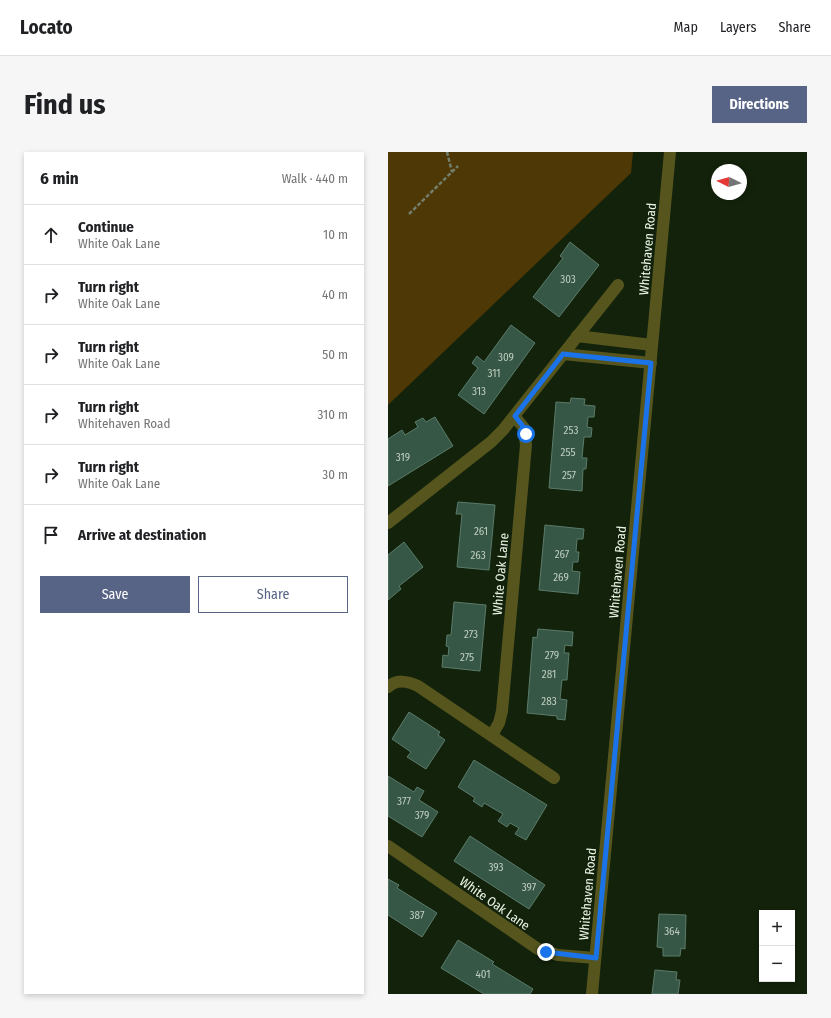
<!DOCTYPE html>
<meta charset="utf-8">
<style>
:root{--surface:#fff;--page:#f6f6f6;--text:#202124;--muted:#757577;--line:#e0e0e0;--accent:#576486}
body{margin:0;font-family:"Fira Sans Condensed",sans-serif;background:var(--page);color:var(--text)}
.controls{position:absolute;right:12px;bottom:12px;display:grid;overflow:hidden;border-radius:0px;box-shadow:0 2px 6px #0003}
.controls button{width:36px;height:36px;display:grid;place-items:center;padding:0;border:0;border-bottom:1px solid var(--line);background:var(--surface);color:var(--text);font:20px sans-serif}
.compass{position:absolute;left:323px;top:12px;width:36px;height:36px;border-radius:50%;background:var(--surface);box-shadow:0 2px 6px #0003;rotate:275deg}
.stop{position:absolute;width:12px;height:12px;margin:-9px;border:3px solid #1a73e8;border-radius:50%;background:#fff}
.stop.end{background:#1a73e8;border-color:#fff;box-shadow:0 1px 4px #0008}
.list{margin:0;padding:0;list-style:none}
h2{display:flex;justify-content:space-between;align-items:center;height:52px;margin:0;padding:0 16px;font-size:17px}
h2 small{font-size:13px;font-weight:400;color:var(--muted)}
.list li{display:grid;grid-template-columns:26px 1fr auto;gap:12px;align-items:center;box-sizing:border-box;height:60px;padding:0 16px;border-top:1px solid var(--line)}
.list b{display:block;font-size:15px;white-space:nowrap}
.list p{margin:0;font-size:13px;white-space:nowrap;color:var(--muted)}
.list em{font-size:13px;font-style:normal;color:var(--muted)}
.actions{display:flex;gap:8px;padding:12px 16px}
.actions a{flex:1;padding:9px 0;border:1px solid var(--accent);border-radius:0px;text-align:center;font-size:14px;color:var(--accent)}
.actions .main{background:var(--accent);color:#fff}
.icon{flex:none;width:22px;height:22px;fill:none;stroke:currentColor;stroke-width:2;stroke-linecap:round;stroke-linejoin:round}
.map{position:relative;flex:none;width:419px;height:842px;overflow:hidden;border-radius:0px}
header{display:flex;align-items:center;gap:24px;box-sizing:border-box;height:56px;padding:0 20px;background:var(--surface);border-bottom:1px solid var(--line)}
header strong{font-size:19px}
nav{display:flex;gap:22px;margin-inline-start:auto;font-size:14px}
.intro{display:flex;align-items:center;justify-content:space-between;box-sizing:border-box;height:96px;padding:0 24px}
h1{margin:0;font-size:28px}
.button{padding:10px 18px;border-radius:0px;background:var(--accent);color:#fff;font-size:14px;font-weight:700}
main{display:flex;gap:24px;padding:0 24px}
aside{flex:1;background:var(--surface);border-radius:0px;box-shadow:0 2px 6px #0003}
.map>svg:first-child{display:block}
.green{fill:#4e3806}
.building{fill:#365646;stroke:#5b7c6b}
.lines{fill:none;stroke-linecap:round;stroke-linejoin:round}
.path{stroke:#737f6c;stroke-width:2.5;stroke-dasharray:4 2;stroke-linecap:butt}
.minor{stroke:#56551e;stroke-width:12}
.route{stroke:#1a73e8;stroke-width:5}
.labels{text-anchor:middle;stroke-width:3;stroke-linejoin:round;paint-order:stroke}
.number-label{font-size:11px;fill:#becdbe}
.street-label{font-size:13px;fill:#ebf5e6;stroke:#13220b}
</style>
<header>
<strong>Locato</strong>
<nav><a>Map</a><a>Layers</a><a>Share</a></nav>
</header>
<div class="intro"><h1>Find us</h1><a class="button">Directions</a></div>
<main>
<aside>
<h2>6 min<small>Walk · 440 m</small></h2>
<ul class="list">
<li><svg class="icon" aria-label="ahead" viewBox="0 0 24 24"><path d="M12 20V5M6 11l6-6 6 6"/></svg><div><b>Continue</b><p>White Oak Lane</p></div><em>10 m</em></li>
<li><svg class="icon" aria-label="right" viewBox="0 0 24 24"><path d="M7 20v-9h11M14 6l5 5-5 5"/></svg><div><b>Turn right</b><p>White Oak Lane</p></div><em>40 m</em></li>
<li><svg class="icon" aria-label="right" viewBox="0 0 24 24"><path d="M7 20v-9h11M14 6l5 5-5 5"/></svg><div><b>Turn right</b><p>White Oak Lane</p></div><em>50 m</em></li>
<li><svg class="icon" aria-label="right" viewBox="0 0 24 24"><path d="M7 20v-9h11M14 6l5 5-5 5"/></svg><div><b>Turn right</b><p>Whitehaven Road</p></div><em>310 m</em></li>
<li><svg class="icon" aria-label="right" viewBox="0 0 24 24"><path d="M7 20v-9h11M14 6l5 5-5 5"/></svg><div><b>Turn right</b><p>White Oak Lane</p></div><em>30 m</em></li>
<li><svg class="icon" aria-label="arrive" viewBox="0 0 24 24"><path d="M6 21V4h12l-3 4 3 4H6"/></svg><div><b>Arrive at destination</b></div></li>
</ul>
<div class="actions"><a class="main">Save</a><a>Share</a></div>
</aside>
<div class="map">
<svg width="419" height="842" viewBox="0 0 419 842">
<rect width="100%" height="100%" fill="#13220b"/>
<polygon class="green" points="0,0 245,0 243,21 0,253"/>
<g class="building">
<polygon points="182,90 211,113 171,165 145,145 175,106 172,104"/>
<polygon points="123,173 147,191 96,262 70,243 90,216 84,211 89,204 96,210"/>
<polygon points="183,246 197,247 196,253 207,254 206,265 200,265 199,275 204,276 203,285 196,285 194,306 199,306 198,317 195,317 194,339 161,336 168,250 182,251"/>
<polygon points="47,265 65,294 0,334 0,287 14,278 17,283 30,275 27,270 35,266 38,270"/>
<polygon points="70,350 107,353 101,418 69,415 74,362 68,362"/>
<polygon points="157,373 196,377 195,387 189,387 188,400 191,400 190,410 185,410 184,419 192,420 190,442 151,438"/>
<polygon points="16,390 35,415 11,434 13,437 0,448 0,403"/>
<polygon points="66,450 98,453 92,519 54,515 55,503 60,504 61,495 58,494 59,483 63,483"/>
<polygon points="150,477 185,480 184,494 177,493 176,501 181,501 179,528 174,528 172,547 179,548 177,568 169,567 169,564 139,561 145,485 149,486"/>
<polygon points="21,560 52,580 50,583 57,588 38,617 19,605 23,600 4,587"/>
<polygon points="86,608 159,653 138,688 127,682 131,676 122,671 119,675 110,669 115,662 96,651 94,655 85,649 87,646 70,635"/>
<polygon points="0,624 26,640 29,635 36,639 31,648 50,660 34,685 0,664"/>
<polygon points="82,684 157,733 141,757 66,709"/>
<polygon points="0,727 11,733 9,736 49,761 34,785 0,763"/>
<polygon points="271,762 298,763 297,797 293,796 292,804 275,804 275,796 269,795"/>
<polygon points="70,788 106,810 104,812 145,837 142,842 96,842 53,816"/>
<polygon points="267,818 289,820 288,828 292,828 290,842 264,842"/>
</g>
<g class="lines">
<g class="path">
<polyline points="59,0 64,20"/>
<polyline points="21,62 70,14"/>
</g>
<g class="minor">
<polyline points="189,184 264,193"/>
<polyline points="175,202 263,211"/>
<polyline points="0,371 103,290 115,278 230,133"/>
<path d="M 0,535 C 9,527 19,529 30,534 L 166,626"/>
<polyline points="104,583 111,571 114,559 138,293 136,276 127,265"/>
<polyline points="0,694 150,797 170,803 207,806"/>
<polyline points="204,842 282,0"/>
</g>
</g>
<g class="lines">
<polyline class="route" points="138,282 134,273 127,264 175,202 263,211 208,806 158,800"/>
</g>
<g class="labels">
<g class="number-label">
<text x="180" y="131">303</text>
<text x="118" y="209">309</text>
<text x="106" y="225">311</text>
<text x="91" y="243">313</text>
<text x="183" y="282">253</text>
<text x="180" y="304">255</text>
<text x="15" y="309">319</text>
<text x="181" y="327">257</text>
<text x="93" y="383">261</text>
<text x="174" y="406">267</text>
<text x="90" y="407">263</text>
<text x="173" y="429">269</text>
<text x="83" y="486">273</text>
<text x="164" y="507">279</text>
<text x="79" y="509">275</text>
<text x="161" y="526">281</text>
<text x="161" y="553">283</text>
<text x="16" y="653">377</text>
<text x="34" y="667">379</text>
<text x="108" y="719">393</text>
<text x="141" y="739">397</text>
<text x="29" y="767">387</text>
<text x="284" y="783">364</text>
<text x="95" y="826">401</text>
</g>
<g class="street-label">
<text transform="translate(259 97) rotate(-85)" y="5">Whitehaven Road</text>
<text transform="translate(229 420) rotate(-85)" y="5">Whitehaven Road</text>
<text transform="translate(112 422) rotate(-85)" y="5">White Oak Lane</text>
<text transform="translate(199 742) rotate(-85)" y="5">Whitehaven Road</text>
<text transform="translate(107 751) rotate(35)" y="5">White Oak Lane</text>
</g>
</g>
</svg>
<div class="controls">
<button>+</button>
<button>−</button>
</div>
<svg class="compass" viewBox="-18 -18 36 36"><path d="M0-13l5 13h-10z" fill="#e53935"/><path d="M0 13l5-13h-10z" fill="#757577"/></svg>
<div class="stop" style="left:138px;top:282px"></div>
<div class="stop end" style="left:158px;top:800px"></div>
</div>
</main>
